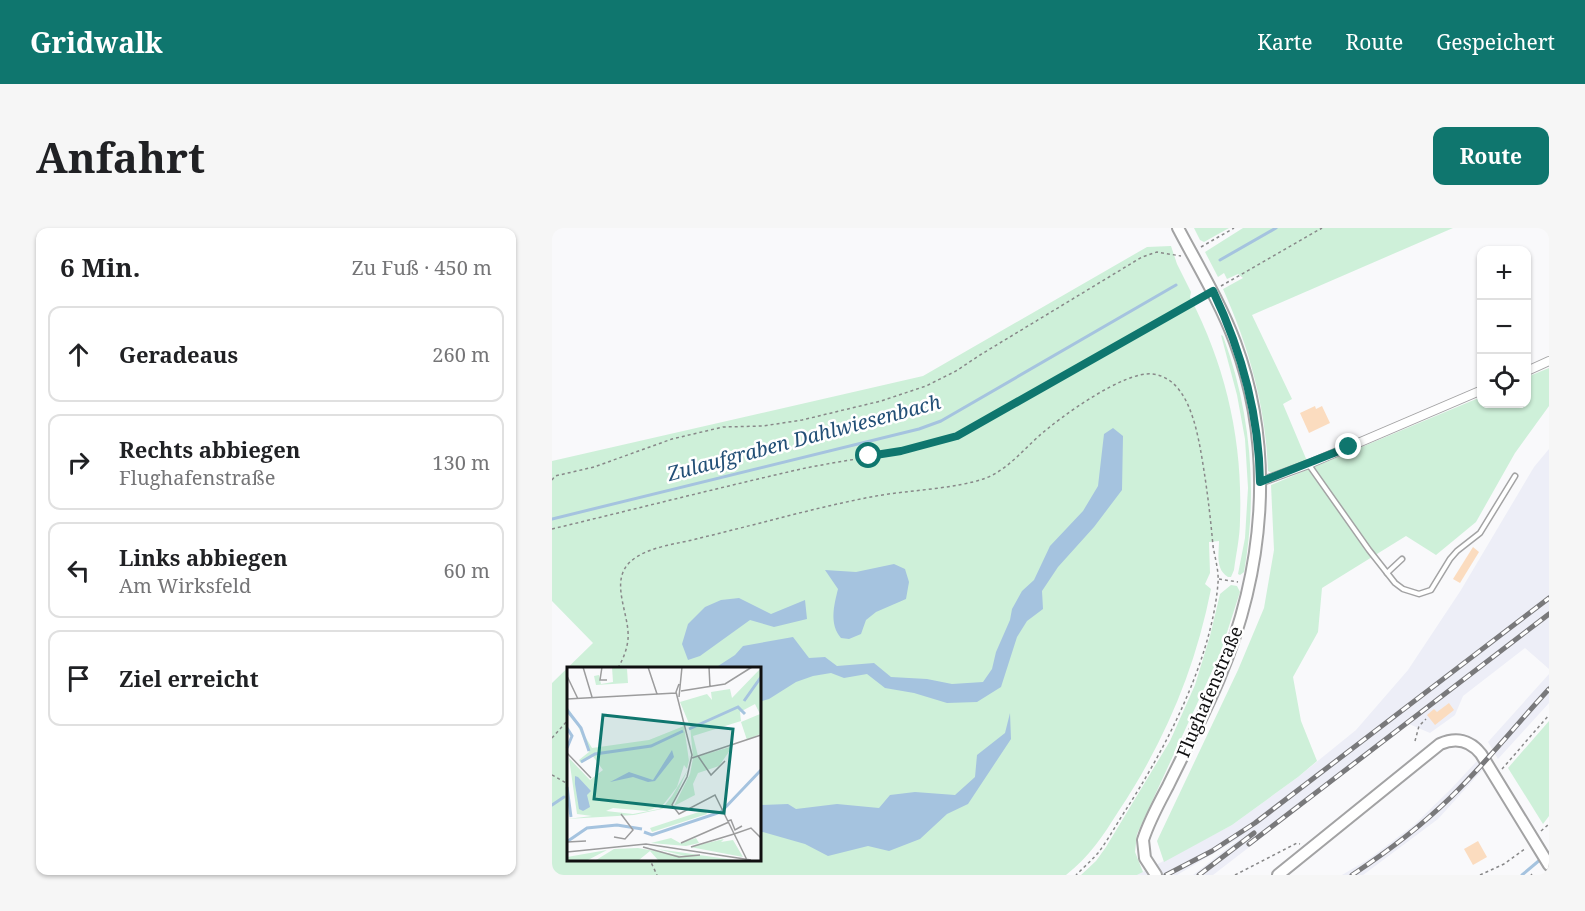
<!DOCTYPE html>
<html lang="de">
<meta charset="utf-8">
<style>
:root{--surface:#fff;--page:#f6f6f6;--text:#202124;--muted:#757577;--line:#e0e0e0;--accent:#0f766e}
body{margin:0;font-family:"Noto Serif",serif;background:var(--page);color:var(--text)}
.controls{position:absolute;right:18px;top:18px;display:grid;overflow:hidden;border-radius:12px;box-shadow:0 2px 4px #0004}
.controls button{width:54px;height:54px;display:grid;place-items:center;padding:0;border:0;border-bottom:2px solid var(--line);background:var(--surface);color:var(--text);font:30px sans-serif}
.stop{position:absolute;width:18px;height:18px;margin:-14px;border:4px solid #0f766e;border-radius:50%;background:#fff}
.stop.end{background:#0f766e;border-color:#fff;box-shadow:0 2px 6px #0008}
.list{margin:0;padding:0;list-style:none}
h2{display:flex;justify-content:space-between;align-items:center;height:78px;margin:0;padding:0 24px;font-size:26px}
h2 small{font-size:20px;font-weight:400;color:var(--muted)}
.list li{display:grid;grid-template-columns:39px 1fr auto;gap:18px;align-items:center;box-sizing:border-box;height:96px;margin:0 12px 12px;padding:0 12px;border:2px solid var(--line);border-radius:12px}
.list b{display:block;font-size:22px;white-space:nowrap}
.list p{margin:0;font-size:20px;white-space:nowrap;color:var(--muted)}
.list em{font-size:20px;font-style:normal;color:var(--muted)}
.icon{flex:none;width:33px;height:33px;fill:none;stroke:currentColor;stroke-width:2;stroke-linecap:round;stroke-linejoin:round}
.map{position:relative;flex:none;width:997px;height:647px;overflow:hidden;border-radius:12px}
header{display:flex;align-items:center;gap:36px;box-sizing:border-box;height:84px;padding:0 30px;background:var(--accent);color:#fff}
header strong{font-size:28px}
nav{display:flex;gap:33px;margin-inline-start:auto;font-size:21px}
.intro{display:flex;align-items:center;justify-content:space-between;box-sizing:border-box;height:144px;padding:0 36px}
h1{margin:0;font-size:42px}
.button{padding:15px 27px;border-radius:12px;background:var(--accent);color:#fff;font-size:21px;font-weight:700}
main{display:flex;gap:36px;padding:0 36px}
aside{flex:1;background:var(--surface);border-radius:12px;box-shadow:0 2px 4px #0004}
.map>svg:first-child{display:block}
.built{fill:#edeef7}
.green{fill:#cef0d9;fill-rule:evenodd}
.water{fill:#a5c3df}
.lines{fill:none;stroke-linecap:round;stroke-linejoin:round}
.stream{stroke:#a5c3df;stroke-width:3}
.building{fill:#fbdcbf}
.lane-casing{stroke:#a3a3a4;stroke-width:7}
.street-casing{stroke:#a3a3a4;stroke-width:10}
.secondary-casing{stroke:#a3a3a4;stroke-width:14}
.path{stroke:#888889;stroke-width:1.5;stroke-dasharray:3 3;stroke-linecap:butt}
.lane{stroke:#fff;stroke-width:4}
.street{stroke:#fff;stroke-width:8}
.secondary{stroke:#fff;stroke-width:10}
.rail-casing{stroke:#79797b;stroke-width:5}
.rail{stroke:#fff;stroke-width:3;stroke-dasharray:9;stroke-linecap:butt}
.route{stroke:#0f766e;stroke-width:8}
.labels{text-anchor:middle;stroke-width:5;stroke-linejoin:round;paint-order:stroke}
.street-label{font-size:18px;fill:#101011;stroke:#fff}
.water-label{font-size:20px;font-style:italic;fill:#224f76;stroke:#fff}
.inset-river{fill:none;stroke:#a5c3df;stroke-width:3}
.inset-road{fill:none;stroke:#9c9c9d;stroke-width:1.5}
.view{fill:#0f766e;fill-opacity:0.15;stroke:#0f766e;stroke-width:3}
.inset-edge{fill:none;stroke:#101011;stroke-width:3}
</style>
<header>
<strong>Gridwalk</strong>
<nav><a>Karte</a><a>Route</a><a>Gespeichert</a></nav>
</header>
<div class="intro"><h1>Anfahrt</h1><a class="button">Route</a></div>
<main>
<aside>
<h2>6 Min.<small>Zu Fuß · 450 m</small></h2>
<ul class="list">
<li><svg class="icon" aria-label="ahead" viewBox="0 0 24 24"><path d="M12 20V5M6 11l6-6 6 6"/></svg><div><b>Geradeaus</b></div><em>260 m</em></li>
<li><svg class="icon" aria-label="right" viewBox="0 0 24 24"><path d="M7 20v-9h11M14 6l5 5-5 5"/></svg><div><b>Rechts abbiegen</b><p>Flughafenstraße</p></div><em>130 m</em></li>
<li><svg class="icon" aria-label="left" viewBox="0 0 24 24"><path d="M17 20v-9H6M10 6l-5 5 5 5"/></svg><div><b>Links abbiegen</b><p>Am Wirksfeld</p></div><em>60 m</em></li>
<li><svg class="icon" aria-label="arrive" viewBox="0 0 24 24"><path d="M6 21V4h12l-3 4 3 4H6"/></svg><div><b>Ziel erreicht</b></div></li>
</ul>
</aside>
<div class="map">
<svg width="997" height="647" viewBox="0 0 997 647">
<rect width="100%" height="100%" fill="#f9f9fb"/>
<g class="built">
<polygon points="997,221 997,441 973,420 911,468 903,487 878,505 857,496 661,647 641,647 691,608 625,647 585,647 680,597 746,549 804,502 856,442 909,362 982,239"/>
<polygon points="997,446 997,475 946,531 936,514"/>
<polygon points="925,533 931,541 886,591 811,647 790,647 817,631 862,597 899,561"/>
</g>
<g class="green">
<polygon points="642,0 677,0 652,14 648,12"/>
<path d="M 691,0 L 901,0 L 700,87 L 740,171 L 731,176 L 755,233 L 722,246 L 716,243 C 714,180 697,119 671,61 L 691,50 L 686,46 L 675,51 L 672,45 L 666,49 L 653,24 Z"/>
<path d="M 619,18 L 625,36 L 639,64 L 638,69 C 674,139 691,213 688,292 C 688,309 684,326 682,342 L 679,349 L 676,349 C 663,341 667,326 667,313 L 657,314 L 658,345 L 653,356 L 659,361 C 643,442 612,515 566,584 C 551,608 537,629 514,647 L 0,647 L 0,455 L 41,415 L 0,373 L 0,233 L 371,148 L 595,19 ZM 16,440 L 207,440 L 207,630 L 16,630 Z"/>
<path d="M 669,107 L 671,108 C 699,183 706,265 692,344 L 688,347 L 686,346 L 693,310 L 696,260 L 693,211 L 685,167 Z"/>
<polygon points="997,140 997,178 963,225 924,294 884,327 854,308 770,360 766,404 741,449 749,493 765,533 746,549 680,597 612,634 605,613 686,442 712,380 722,322 719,257 929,169 930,176 975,176 975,149"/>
<polygon points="679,357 685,358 688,364 668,426 585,606 583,624 591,644 585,647 529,647 544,633 554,619 618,513 643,457 658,408 668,366"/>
<polygon points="997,493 997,588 991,596 956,540"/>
</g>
<g class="water">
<polygon points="561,200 571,208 570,262 542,299 506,339 490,363 491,381 475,393 465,409 449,459 425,474 395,475 362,465 333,460 315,446 292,450 279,445 261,448 244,454 217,471 207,474 207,440 163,440 183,427 191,418 241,409 257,430 273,429 285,438 322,435 339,449 375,451 400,456 431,454 440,441 444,424 458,392 460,381 470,363 482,352 498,318 531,283 546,258 552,206"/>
<path d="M 342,336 L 353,341 L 357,354 L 354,371 L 324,384 L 314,392 L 309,406 L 297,411 L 289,410 C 277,396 282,377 286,361 L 273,342 L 304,344 Z"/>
<polygon points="187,370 219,386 253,372 255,391 222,399 198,392 148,428 136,432 130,416 136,396 153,379 169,372"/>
<polygon points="458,485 459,511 416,576 395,586 368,611 337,623 316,618 276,628 253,616 207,603 207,577 236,576 244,581 285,576 327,580 338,567 363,564 403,567 423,549 425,527 453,505"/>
</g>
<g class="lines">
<g class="stream">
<polyline points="668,32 724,0"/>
<polyline points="0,291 367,201 389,193 624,57"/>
<polyline points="0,577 12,569"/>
<polyline points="970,647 989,631"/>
</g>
</g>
<g class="building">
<polygon points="763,178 764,181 770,178 778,195 757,205 748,185"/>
<polygon points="921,319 927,324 908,355 901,351"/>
<polygon points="897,475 902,482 883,497 875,487 882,481 885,484"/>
<polygon points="926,613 935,629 921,637 912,621"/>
</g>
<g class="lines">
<g class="lane-casing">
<g id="lane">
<polyline points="757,237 817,322 843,355 851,361 867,366 879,362 898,331 905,323 928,305 963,248"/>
<polyline points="835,345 850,331"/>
</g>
</g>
<g class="street-casing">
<g id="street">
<polyline points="975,143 997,133"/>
<polyline points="708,254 757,236 930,162"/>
</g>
</g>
<g class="secondary-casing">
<g id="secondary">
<path d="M 604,647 L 593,630 L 591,612 C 597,593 607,575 616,558 C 633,523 652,487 667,451 C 712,344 724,224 683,114 C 668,74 646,38 626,0"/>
<path d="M 726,647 L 888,516 C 904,509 918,512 929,526 L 997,637"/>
</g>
</g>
<g class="path">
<polyline points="649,19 682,0"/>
<polyline points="669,58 770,0"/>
<polyline points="0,252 3,248 42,239 120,211 171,199 211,198 250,192 329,173 374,158 404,143 428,127 590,29 605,24 629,28"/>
<path d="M 0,301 C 83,281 166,260 249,241 C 301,230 355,226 405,208 L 652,67"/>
<polyline points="667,351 686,354"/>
<path d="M 66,440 C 71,431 75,422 76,411 C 78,386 57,354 78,334 C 95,318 127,316 148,310 C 207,296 265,279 324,268 C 357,262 404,261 434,250 C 456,241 470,223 487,208 C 508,189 572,143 600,146 C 633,149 643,193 648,219 C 654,252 658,284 661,318 C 663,330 667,343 666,355 C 660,431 614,520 573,583 C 564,597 556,612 546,625 C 539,633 531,640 524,647"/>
<polyline points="0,510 16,492"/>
<polyline points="863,513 867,498 874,491"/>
<polyline points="950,541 997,487"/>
<polyline points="0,547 16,556"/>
<polyline points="989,603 997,596"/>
<polyline points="97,630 105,647"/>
<polyline points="979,646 980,647"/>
<polyline points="683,647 745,615 748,616"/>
<polyline points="928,647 952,636 974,620"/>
</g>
<use href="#lane" class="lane"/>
<use href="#street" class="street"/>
<use href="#secondary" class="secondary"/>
<g class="rail-casing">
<g id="rail">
<polyline points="697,616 997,386"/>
<polyline points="614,647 660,623 703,595 997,370"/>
<polyline points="647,647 702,605"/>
<path d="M 800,647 C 835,624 868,599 898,570 C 933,536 964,497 997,461"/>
</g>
</g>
<use href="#rail" class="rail"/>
</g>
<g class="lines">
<path class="route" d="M 317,228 L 349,223 L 405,208 L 661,63 C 690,124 707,186 708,254 L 797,219"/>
</g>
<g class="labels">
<g class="street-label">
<text transform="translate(658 464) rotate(-67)" y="6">Flughafenstraße</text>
</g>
<g class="water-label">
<text transform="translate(252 210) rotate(-15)" y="7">Zulaufgraben Dahlwiesenbach</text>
</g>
</g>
<g transform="translate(15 439)">
<rect width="194" height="194" fill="#f9f9fb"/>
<path d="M 45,0 L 60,2 L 61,16 L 29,18 L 27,9 L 32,8 L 34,17 L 46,15 ZM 193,2 L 193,67 L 180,73 L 174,55 L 193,47 L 188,37 L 173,45 L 174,54 L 126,69 L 131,89 L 126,90 L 123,59 L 113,35 L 140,27 L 145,33 L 144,25 L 163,22 L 165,31 ZM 0,39 L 25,81 L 82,73 L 117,59 L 122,94 L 124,84 L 120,102 L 117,98 L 110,120 L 96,138 L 80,144 L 46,141 L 39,144 L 66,147 L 92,142 L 98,138 L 105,129 L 120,104 L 104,140 L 67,148 L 0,152 L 25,149 L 10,147 L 2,91 L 23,113 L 36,103 L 25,88 L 14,96 L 12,93 L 22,85 L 11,59 L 0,46 ZM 166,79 L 152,99 L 131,106 L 126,117 L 128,128 L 107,139 L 123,107 L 126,91 ZM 138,143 L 140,147 L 85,165 L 83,161 ZM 104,171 L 113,176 L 129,171 L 132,176 L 119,179 L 84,176 ZM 157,172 L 154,175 L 166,173 L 176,190 L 123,180 ZM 71,181 L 122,190 L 90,182 L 168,193 L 91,193 L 83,184 L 72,193 L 29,193 L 47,182 ZM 40,183 L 21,193 L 0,193 L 0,190 Z" fill="#cef0d9"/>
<path d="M 105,83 L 107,90 L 88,114 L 81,115 L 66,110 L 43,115 L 62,105 L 86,113 ZM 11,110 L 24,124 L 20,128 L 23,140 L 16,144 L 12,142 L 8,117 L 8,109 Z" fill="#a5c3df"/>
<path class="inset-river" d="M 177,34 L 194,10M 0,43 L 14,61 L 22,84M 0,61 L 5,69 L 0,81M 122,62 L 171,40 L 178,47M 14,95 L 28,87 L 84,79 L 116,64M 0,120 L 4,150M 77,165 L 85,168 L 154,145 L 194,103M 1,174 L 20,161 L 50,158 L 75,162"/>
<path class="inset-road" d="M 16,0 L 25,30M 35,0 L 33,13 L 40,13M 81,0 L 90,27M 142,0 L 143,20M 0,9 L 11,32M 112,17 L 109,25 L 125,88 L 120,110 L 105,138 L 112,147 L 148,128 L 180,193M 114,24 L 158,17 L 185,0M 112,30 L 115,0M 0,32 L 109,26M 0,86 L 24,111M 131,89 L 144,108 L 158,94M 125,91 L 194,68M 161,154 L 164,153 L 168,163 L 175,159M 167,167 L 184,161 L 194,171M 47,170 L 58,172 L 66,163 L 54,147M 0,175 L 19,174M 114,176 L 162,155M 76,180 L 112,190 L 133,188M 124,180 L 167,167M 0,185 L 79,177 L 184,193"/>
<path class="view" d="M 36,48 L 166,62 L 157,146 L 27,132 Z"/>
<rect width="194" height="194" class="inset-edge"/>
</g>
</svg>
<div class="controls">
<button>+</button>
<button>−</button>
<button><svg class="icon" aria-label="locate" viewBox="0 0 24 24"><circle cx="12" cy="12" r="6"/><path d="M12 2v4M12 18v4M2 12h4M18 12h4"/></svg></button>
</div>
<div class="stop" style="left:317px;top:228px"></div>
<div class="stop end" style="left:797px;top:219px"></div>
</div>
</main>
